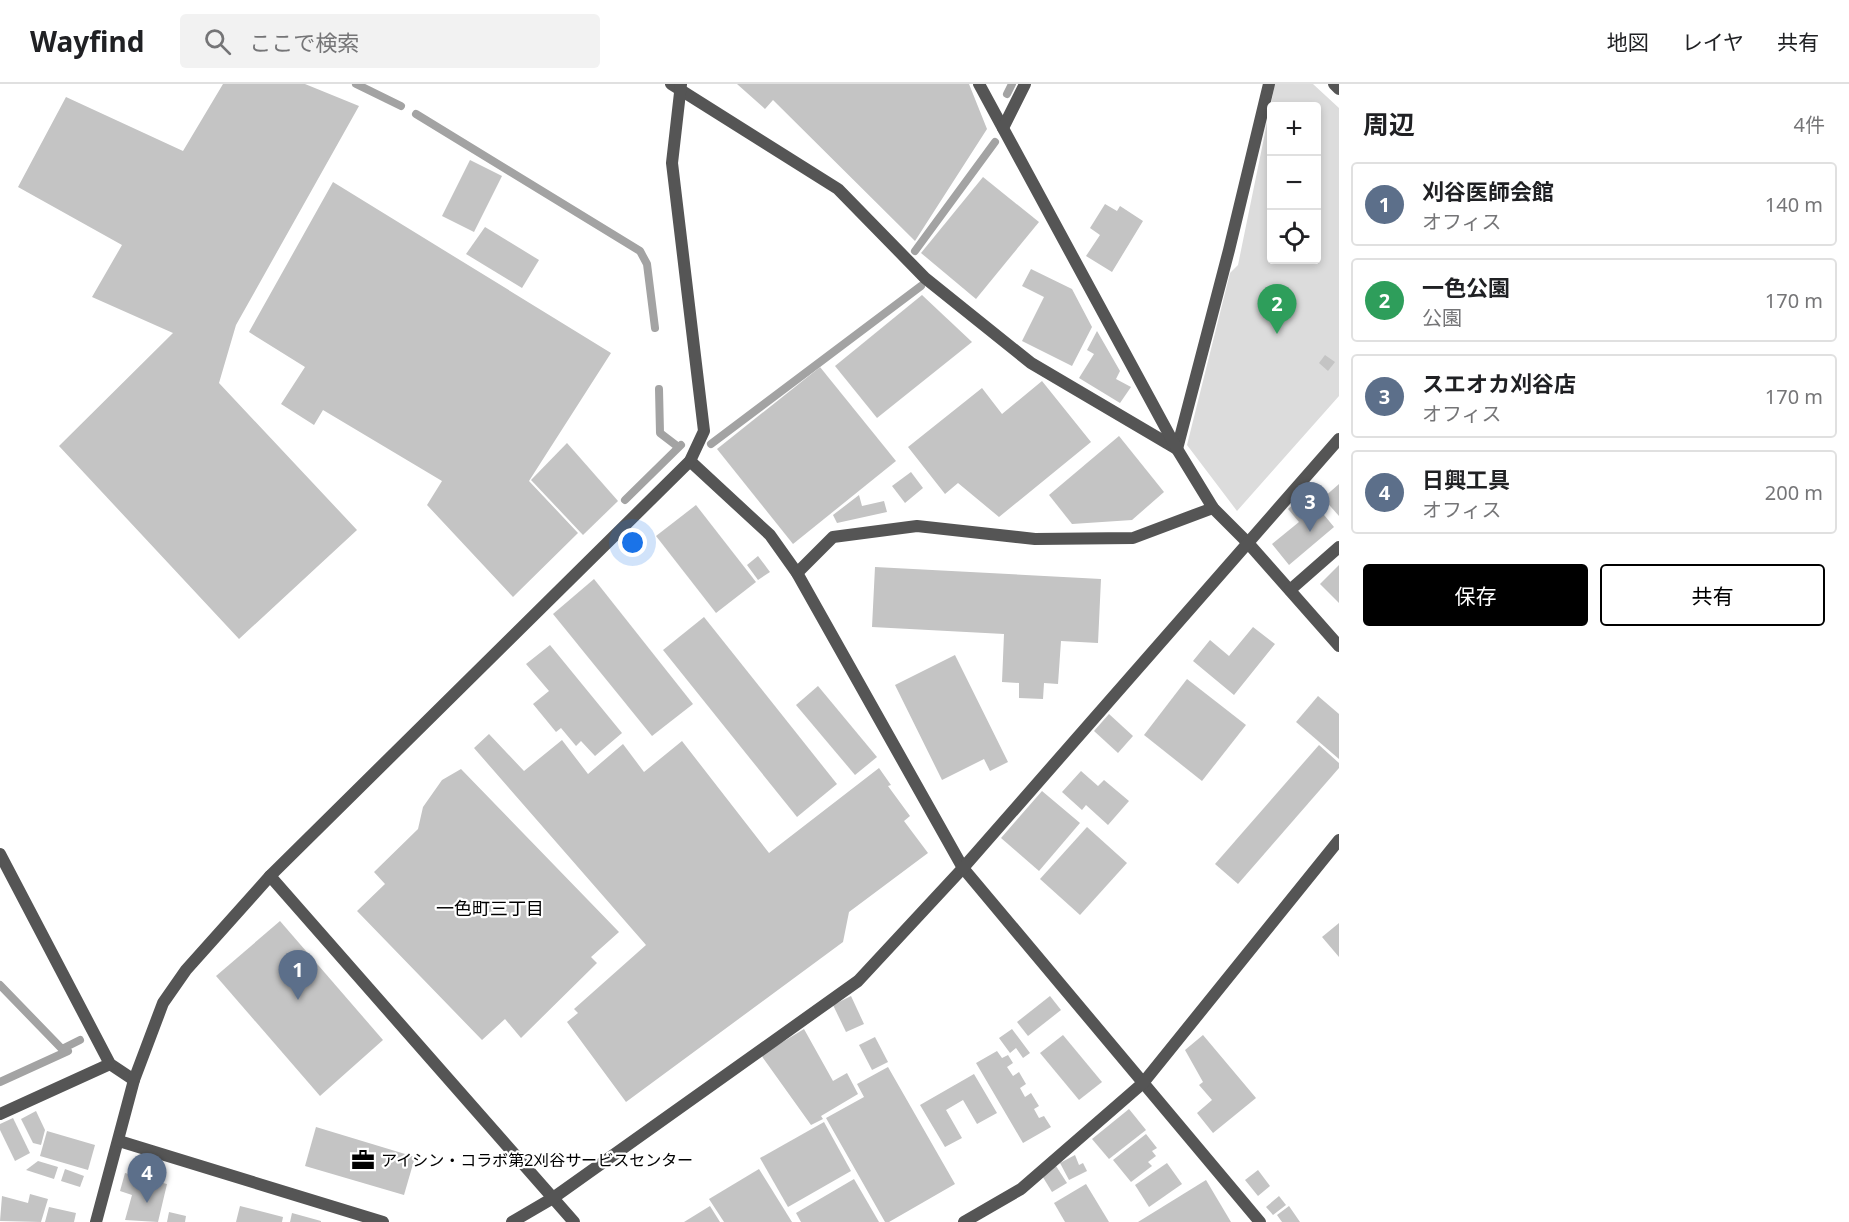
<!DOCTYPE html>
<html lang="ja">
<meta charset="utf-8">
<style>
:root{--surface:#fff;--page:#f2f2f2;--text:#202124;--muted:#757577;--line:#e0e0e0;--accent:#000}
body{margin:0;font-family:"Noto Sans","Noto Sans JP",sans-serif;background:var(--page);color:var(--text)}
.controls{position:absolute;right:18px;top:18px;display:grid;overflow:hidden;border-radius:6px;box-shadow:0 3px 9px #0003}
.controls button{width:54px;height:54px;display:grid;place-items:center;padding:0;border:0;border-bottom:2px solid var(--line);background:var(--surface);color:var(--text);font:30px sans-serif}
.you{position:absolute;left:633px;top:459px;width:21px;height:21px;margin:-15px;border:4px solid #fff;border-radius:50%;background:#1a73e8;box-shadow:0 0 0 9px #1a73e833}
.badge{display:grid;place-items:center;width:39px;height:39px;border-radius:50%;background:var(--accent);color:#fff;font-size:20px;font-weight:700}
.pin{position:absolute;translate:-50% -50px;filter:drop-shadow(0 2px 3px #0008)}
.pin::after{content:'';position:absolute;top:32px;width:21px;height:18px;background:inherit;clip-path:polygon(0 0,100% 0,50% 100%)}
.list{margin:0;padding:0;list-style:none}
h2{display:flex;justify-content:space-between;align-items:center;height:78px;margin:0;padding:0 24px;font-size:26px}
h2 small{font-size:20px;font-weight:400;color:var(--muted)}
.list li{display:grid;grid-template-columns:39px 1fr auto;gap:18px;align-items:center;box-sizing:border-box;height:84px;margin:0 12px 12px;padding:0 12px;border:2px solid var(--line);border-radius:6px}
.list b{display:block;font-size:22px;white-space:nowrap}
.list p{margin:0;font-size:20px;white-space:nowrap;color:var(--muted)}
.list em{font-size:20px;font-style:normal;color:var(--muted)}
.actions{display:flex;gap:12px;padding:18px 24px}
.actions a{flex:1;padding:14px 0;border:2px solid var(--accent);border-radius:6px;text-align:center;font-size:21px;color:var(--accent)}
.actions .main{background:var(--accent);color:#fff}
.icon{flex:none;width:33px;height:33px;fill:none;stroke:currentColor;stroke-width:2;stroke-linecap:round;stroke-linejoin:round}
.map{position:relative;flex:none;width:1339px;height:1138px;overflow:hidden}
header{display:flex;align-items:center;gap:36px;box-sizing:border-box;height:84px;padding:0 30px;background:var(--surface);border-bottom:2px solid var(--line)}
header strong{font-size:28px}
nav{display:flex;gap:33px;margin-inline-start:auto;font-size:21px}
.search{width:420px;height:54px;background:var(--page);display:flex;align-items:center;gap:15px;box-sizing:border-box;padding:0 21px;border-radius:6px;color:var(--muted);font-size:22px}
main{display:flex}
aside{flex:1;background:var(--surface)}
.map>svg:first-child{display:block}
.green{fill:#dcdcdc;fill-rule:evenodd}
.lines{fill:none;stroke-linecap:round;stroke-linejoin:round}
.stream{stroke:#a3a3a3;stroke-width:8}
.building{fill:#c4c4c4}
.minor{stroke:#555;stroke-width:12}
.labels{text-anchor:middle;stroke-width:4.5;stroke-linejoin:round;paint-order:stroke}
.poi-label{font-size:16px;fill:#000;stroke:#fff;text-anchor:start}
.neighbourhood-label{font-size:18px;fill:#000;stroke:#fff}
</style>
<header>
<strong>Wayfind</strong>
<div class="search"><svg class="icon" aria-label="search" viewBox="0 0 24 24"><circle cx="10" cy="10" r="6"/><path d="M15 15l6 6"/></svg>ここで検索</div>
<nav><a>地図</a><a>レイヤ</a><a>共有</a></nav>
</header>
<main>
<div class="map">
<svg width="1339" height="1138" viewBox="0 0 1339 1138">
<rect width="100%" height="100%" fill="#fff"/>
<path class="green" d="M 1275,0 L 1313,0 L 1339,24 L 1339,312 L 1237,427 L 1187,361 L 1230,189 L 1238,181 ZM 1272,22 L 1316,22 L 1316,176 L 1272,176 Z"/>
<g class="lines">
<g class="stream">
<polyline points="356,0 401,22"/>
<polyline points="1007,10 1012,0"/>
<polyline points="416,30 640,167 647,180 655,244"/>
<polyline points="915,167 995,58"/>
<polyline points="659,305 660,349 677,362"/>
<polyline points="711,360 921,202"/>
<polyline points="625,416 681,361"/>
<polyline points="0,901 62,965 80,956"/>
<polyline points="0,998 68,967"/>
</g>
</g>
<g class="building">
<polygon points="223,0 305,0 359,22 236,241 219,299 357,446 239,555 59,362 173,249 92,213 122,161 18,103 66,13 183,67"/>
<polygon points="737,0 969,0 987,45 915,157 773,16 765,25"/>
<polygon points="470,76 502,92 474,148 442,132"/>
<polygon points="983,93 1039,138 976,215 921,169"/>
<polygon points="333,98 611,269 529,397 578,449 513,513 427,421 442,397 323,326 314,341 281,320 305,283 249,248"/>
<polygon points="1105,120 1117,127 1120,122 1143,137 1112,188 1086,172 1100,151 1090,144"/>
<polygon points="485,143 539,176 522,204 466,170"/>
<polygon points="1031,185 1072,205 1092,243 1072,282 1022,257 1044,213 1022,202"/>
<polygon points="922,211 972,258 877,334 835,282"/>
<polygon points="1097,247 1120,287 1116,295 1131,303 1120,319 1079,294 1094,270 1087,266"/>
<polygon points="1325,271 1335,278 1328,287 1319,279"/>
<polygon points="820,283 896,377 793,460 717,365"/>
<polygon points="1042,297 1091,358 999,433 958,399 945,410 908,363 982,304 1002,330"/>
<polygon points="1119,352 1164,408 1132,436 1072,440 1049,411"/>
<polygon points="567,359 618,417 583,451 531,396"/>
<polygon points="911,388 923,404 905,419 892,402"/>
<polygon points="1339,400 1339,432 1323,414"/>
<polygon points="1306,409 1334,443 1289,481 1272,460 1299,438 1288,425"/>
<polygon points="859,411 862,422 884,417 887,428 837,439 833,431"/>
<polygon points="696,421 756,498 716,529 656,452"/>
<polygon points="758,472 770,488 758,496 747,481"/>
<polygon points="1339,481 1339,519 1320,500"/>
<polygon points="875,483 1101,495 1098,559 1061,557 1058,600 1044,599 1043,615 1019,614 1019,599 1002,598 1004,550 872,543"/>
<polygon points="594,495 693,620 652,652 553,530"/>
<polygon points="704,533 837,700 797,733 663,566"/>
<polygon points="1253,543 1275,560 1234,611 1193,577 1210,556 1229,572"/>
<polygon points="550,561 622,649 595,672 581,657 576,662 561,644 556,648 533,620 549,607 526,580"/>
<polygon points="955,571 1008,678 990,687 984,675 942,696 895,601"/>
<polygon points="1187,595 1246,641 1202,697 1144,651"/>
<polygon points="818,602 877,673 855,691 796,621"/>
<polygon points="1318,612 1339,630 1339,675 1296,638"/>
<polygon points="1109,630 1133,652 1118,669 1094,647"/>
<polygon points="489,650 524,687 562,656 588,690 623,660 644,688 682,657 769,769 879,684 891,701 888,702 910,732 904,737 928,769 849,828 843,858 626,1018 567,938 578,929 574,925 646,861 474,664"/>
<polygon points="1319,661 1339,679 1339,684 1238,800 1215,780"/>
<polygon points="461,685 619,848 591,873 597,879 521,954 505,935 482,956 357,827 385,800 374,788 418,745 423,723 442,696"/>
<polygon points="1081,687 1098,702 1104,696 1129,717 1108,741 1086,721 1082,726 1062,708"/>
<polygon points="1042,707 1080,739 1039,787 1001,754"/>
<polygon points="1087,743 1127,779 1080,831 1040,795"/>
<polygon points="280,837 383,956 320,1012 216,892"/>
<polygon points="1339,839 1339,873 1322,853"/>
<polygon points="851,912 864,940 846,948 833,921"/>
<polygon points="1050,912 1061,926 1028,952 1017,938"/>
<polygon points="804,945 833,997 847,989 858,1010 821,1032 823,1035 811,1041 761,971"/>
<polygon points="1012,945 1030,969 1023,974 1016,964 1010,969 999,954"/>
<polygon points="1063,951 1102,998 1079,1016 1040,969"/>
<polygon points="1203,951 1256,1014 1213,1049 1197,1029 1212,1016 1199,1001 1203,998 1185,966"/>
<polygon points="875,953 888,978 872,986 859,961"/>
<polygon points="997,967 1002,974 1008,971 1013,979 1007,983 1013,992 1019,988 1026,1000 1020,1004 1025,1013 1031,1009 1039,1022 1034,1025 1039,1034 1044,1032 1051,1043 1023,1059 976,979"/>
<polygon points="888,983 955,1100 889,1138 885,1138 826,1034 864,1013 857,1000"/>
<polygon points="974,990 997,1029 977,1040 963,1016 946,1026 962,1054 945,1063 920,1021"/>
<polygon points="1129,1025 1146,1046 1109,1075 1092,1055"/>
<polygon points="36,1027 45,1046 41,1061 33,1059 21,1035"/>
<polygon points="13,1034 30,1069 15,1077 0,1046 0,1040"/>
<polygon points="824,1038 851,1087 788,1123 760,1074"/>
<polygon points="316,1043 415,1073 404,1111 305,1082"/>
<polygon points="47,1047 95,1061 88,1086 40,1072"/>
<polygon points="1146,1050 1157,1064 1152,1067 1156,1072 1148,1078 1152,1082 1131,1098 1113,1076"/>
<polygon points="1075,1071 1079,1081 1083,1079 1087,1087 1069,1096 1060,1079"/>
<polygon points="38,1077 58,1083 54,1095 26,1086"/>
<polygon points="1167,1079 1182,1100 1149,1123 1135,1101"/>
<polygon points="1056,1082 1067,1099 1052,1108 1041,1090"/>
<polygon points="65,1085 84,1092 80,1103 61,1097"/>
<polygon points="759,1085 792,1138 724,1138 709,1115"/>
<polygon points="1258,1086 1270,1102 1258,1112 1245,1096"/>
<polygon points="125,1089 167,1100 158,1138 125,1136 132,1111 120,1107"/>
<polygon points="854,1095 879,1138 801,1138 796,1129"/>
<polygon points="1206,1096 1231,1138 1138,1138"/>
<polygon points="1086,1100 1109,1138 1065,1138 1054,1119"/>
<polygon points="30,1110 48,1115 41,1138 0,1137 2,1112 28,1119"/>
<polygon points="1279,1112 1286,1121 1273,1131 1266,1123"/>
<polygon points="240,1122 283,1133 282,1138 236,1138"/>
<polygon points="710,1122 720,1138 684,1138"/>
<polygon points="1289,1122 1300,1138 1282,1138 1277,1131"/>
<polygon points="49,1123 76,1129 74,1138 45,1138"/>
<polygon points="169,1128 186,1132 185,1138 167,1138"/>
<polygon points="292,1129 321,1137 321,1138 290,1138"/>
</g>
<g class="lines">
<g class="minor">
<polyline points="671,0 838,105 925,194 1031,279 1177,365 1229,166 1269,0"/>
<polyline points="979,0 1177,365 1213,424 1248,459 1339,562"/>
<polyline points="1334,0 1339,5"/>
<polyline points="1003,44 1025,0"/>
<polyline points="690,377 770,451 797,489 963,784 1260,1138"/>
<polyline points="797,489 833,453 917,442 1035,455 1133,454 1213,424"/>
<polyline points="1290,506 1339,463"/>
<polyline points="0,770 110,980 134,996 96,1138"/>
<polyline points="270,792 574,1138"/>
<polyline points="134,996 163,919 186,886 270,792 690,377 704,347 672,79 681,0"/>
<polyline points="0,1030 110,980"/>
<polyline points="119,1057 383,1138"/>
<polyline points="512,1138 553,1114 858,897 963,784 1339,355"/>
<polyline points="964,1138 1021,1105 1143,999 1339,756"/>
</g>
</g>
<defs>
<g id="office-bare" transform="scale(1.8)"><path d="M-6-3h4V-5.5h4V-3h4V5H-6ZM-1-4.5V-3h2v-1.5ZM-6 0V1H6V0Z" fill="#000" stroke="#fff" stroke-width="2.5" paint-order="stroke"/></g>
</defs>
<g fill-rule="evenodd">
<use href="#office-bare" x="363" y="1076"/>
</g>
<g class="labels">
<g class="poi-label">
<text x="381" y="1082">アイシン・コラボ第2刈谷サービスセンター</text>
</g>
<g class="neighbourhood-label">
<text x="490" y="831">一色町三丁目</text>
</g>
</g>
</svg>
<div class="controls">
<button>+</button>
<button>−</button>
<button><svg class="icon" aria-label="locate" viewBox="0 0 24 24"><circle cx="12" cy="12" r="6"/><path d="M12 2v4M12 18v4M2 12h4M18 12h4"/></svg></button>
</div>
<div class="you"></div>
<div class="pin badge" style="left:298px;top:916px;background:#5c6f8a">1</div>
<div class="pin badge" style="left:1277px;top:250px;background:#2e9e5b">2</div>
<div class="pin badge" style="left:1310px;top:448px;background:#5c6f8a">3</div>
<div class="pin badge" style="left:147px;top:1119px;background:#5c6f8a">4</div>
</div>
<aside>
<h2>周辺<small>4件</small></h2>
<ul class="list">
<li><span class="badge" style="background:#5c6f8a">1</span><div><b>刈谷医師会館</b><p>オフィス</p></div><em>140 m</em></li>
<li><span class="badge" style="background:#2e9e5b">2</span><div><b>一色公園</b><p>公園</p></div><em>170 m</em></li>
<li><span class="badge" style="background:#5c6f8a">3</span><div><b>スエオカ刈谷店</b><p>オフィス</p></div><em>170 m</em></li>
<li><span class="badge" style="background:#5c6f8a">4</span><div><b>日興工具</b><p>オフィス</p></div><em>200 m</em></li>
</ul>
<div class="actions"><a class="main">保存</a><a>共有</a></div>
</aside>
</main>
